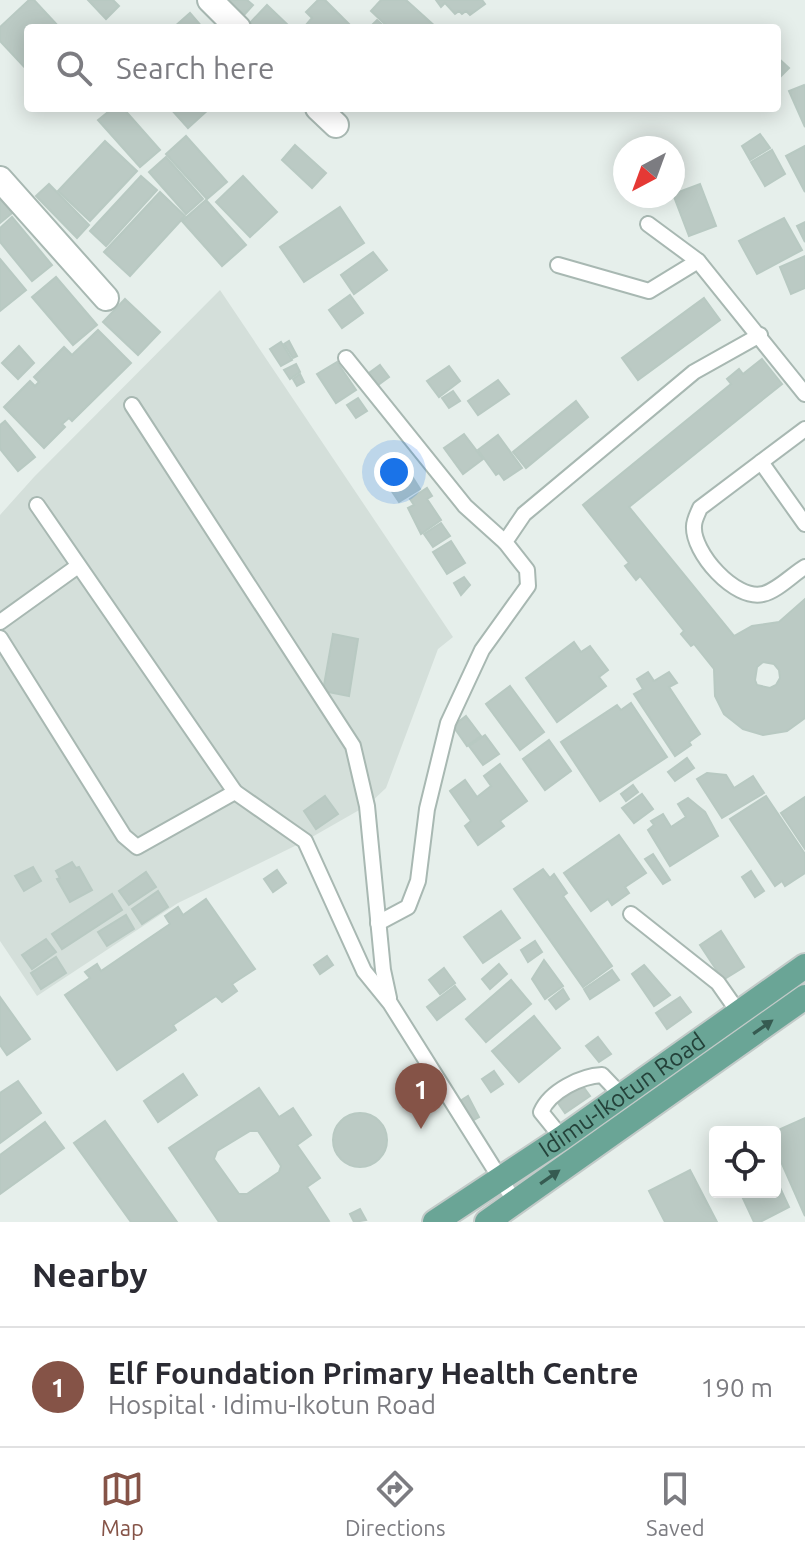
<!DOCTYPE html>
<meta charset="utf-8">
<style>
:root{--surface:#fff;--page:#f2f2f3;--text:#2b2b33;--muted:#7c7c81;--line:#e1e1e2;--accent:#855347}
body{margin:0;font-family:Ubuntu,sans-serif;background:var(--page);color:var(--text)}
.controls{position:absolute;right:24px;bottom:24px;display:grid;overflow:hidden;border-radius:8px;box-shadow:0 4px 20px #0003}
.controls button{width:72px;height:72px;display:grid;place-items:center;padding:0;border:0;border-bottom:2px solid var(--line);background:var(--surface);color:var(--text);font:40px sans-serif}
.compass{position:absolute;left:613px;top:136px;width:72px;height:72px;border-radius:50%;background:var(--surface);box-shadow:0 4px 20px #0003;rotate:221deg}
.you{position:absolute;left:394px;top:472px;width:28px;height:28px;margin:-20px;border:6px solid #fff;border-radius:50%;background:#1a73e8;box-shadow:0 0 0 12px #1a73e833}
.badge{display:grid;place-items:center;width:52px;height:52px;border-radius:50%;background:var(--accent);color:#fff;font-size:26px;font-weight:700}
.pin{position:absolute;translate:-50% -66px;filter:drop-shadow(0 2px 4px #0008)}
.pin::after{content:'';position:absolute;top:42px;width:28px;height:24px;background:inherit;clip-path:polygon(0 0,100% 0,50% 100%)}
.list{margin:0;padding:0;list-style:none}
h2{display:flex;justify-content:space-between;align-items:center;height:104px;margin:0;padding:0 32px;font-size:34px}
h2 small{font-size:26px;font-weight:400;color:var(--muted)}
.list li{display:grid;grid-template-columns:52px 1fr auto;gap:24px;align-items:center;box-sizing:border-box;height:120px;padding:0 32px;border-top:2px solid var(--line)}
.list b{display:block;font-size:30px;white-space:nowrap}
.list p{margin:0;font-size:26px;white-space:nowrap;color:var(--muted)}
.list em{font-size:26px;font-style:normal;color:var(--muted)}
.icon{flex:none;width:44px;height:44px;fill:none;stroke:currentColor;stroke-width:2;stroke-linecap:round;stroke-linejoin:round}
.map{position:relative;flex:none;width:805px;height:1222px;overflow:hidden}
.search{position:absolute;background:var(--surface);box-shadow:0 4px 20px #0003;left:24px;right:24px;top:24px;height:88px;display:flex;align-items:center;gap:20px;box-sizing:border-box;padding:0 28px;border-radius:8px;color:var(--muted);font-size:30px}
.sheet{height:224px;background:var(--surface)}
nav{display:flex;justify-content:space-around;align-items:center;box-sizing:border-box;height:112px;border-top:2px solid var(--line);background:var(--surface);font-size:22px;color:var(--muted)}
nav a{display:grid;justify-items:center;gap:4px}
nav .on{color:var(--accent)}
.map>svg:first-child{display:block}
.built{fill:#d4dfda}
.building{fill:#bbcac4;stroke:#b8c9c2;stroke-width:2;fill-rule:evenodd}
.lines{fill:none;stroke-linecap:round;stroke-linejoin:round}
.lane-casing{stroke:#a8b8b2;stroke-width:18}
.street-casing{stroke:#a8b8b2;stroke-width:28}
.primary-casing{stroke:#c2cac8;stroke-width:28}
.lane{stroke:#fff;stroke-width:14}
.street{stroke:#fff;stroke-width:24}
.primary{stroke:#6aa596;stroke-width:24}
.oneway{fill:#365b51}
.labels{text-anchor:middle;stroke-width:8;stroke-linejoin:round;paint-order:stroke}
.street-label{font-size:24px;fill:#24423a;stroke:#f7fbf9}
</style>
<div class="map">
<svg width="805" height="1222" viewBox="0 0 805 1222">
<rect width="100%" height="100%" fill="#e6efeb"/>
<polygon class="built" points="220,290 453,637 438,649 386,788 368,805 305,841 178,903 37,996 0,941 0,515 34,477"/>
<g class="building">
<polygon points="29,0 34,0 60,28 28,28 28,71 0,41 0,27"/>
<polygon points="88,0 113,0 119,6 106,19"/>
<polygon points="231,0 247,0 253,5 244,15 230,2"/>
<polygon points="318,0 325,0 353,28 309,28 306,25 312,18 306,12"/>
<polygon points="381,0 406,0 437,28 389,28 371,11"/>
<polygon points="436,0 482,0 485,4 470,15 466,11 462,14 459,11 455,14 445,3 441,7"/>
<polygon points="267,5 291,28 250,28 247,26"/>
<polygon points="190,13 203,28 173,28"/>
<polygon points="377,20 386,28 369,28"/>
<polygon points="777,57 789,68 777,80"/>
<polygon points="804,85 805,88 805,127 789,91"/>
<polygon points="113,108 123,108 160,150 140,167 98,120"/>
<polygon points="170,108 210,108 188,128"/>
<polygon points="760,134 770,148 750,160 742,146"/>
<polygon points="186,136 227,182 207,199 166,154"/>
<polygon points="105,141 137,171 90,221 58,191"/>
<polygon points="295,145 326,173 312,188 282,160"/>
<polygon points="805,146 805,192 786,156"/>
<polygon points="772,150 785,174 765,186 751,162"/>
<polygon points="166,157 203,199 186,214 149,172"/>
<polygon points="141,176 157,190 106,246 90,231"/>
<polygon points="243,176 277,212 250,237 216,202"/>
<polygon points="49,184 89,225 77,238 36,196"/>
<polygon points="700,184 716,226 689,236 673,194"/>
<polygon points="160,192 185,216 130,276 104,252"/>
<polygon points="0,198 12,213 0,223"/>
<polygon points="206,200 246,245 222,266 182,221"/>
<polygon points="340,207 364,243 304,282 280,247"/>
<polygon points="12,217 52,265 32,281 0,242 0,228"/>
<polygon points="784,218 802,250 757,274 739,241"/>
<polygon points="805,222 805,242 797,226"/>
<polygon points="373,252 387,270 354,294 341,275"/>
<polygon points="805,256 805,288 791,294 780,267"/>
<polygon points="0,259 26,290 0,311"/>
<polygon points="56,277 97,325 73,345 32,297"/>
<polygon points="350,295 363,313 342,328 329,310"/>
<polygon points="704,298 720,320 638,380 622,358"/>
<polygon points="125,299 160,332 138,355 103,322"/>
<polygon points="98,330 131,363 72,421 69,418 62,424 65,427 44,448 4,407 30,381 35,386 39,382 34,377 64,347 72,355"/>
<polygon points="289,341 297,356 293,358 284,344"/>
<polygon points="281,342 292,360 281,366 270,349"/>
<polygon points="19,346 34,363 18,379 2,363"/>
<path d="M 762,359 L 782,384 L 629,507 L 734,636 L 752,626 L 779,622 L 805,599 L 805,718 L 787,731 L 763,735 L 743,729 L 724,714 L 715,696 L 714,669 L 694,644 L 691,646 L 681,634 L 684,631 L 640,576 L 636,580 L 625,566 L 629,563 L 583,505 L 731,384 L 727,379 L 739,369 L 743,374 ZM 763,662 L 774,664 L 779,670 L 780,678 L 776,685 L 770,688 L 757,685 L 755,680 L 757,667 Z"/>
<polygon points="337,362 356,390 336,403 317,374"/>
<polygon points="296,364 300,372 290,379 284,370"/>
<polygon points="380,365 389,377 378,385 369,373"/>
<polygon points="449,366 460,381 439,397 427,381"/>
<polygon points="300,374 304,382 297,386 293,379"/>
<polygon points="498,380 509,394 478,415 468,401"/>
<polygon points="453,391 460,401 449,408 442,398"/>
<polygon points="358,398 367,411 356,418 347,405"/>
<polygon points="576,401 588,417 526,468 513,452"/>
<polygon points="5,421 35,457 18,471 0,449 0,425"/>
<polygon points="464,434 483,459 463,474 444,448"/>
<polygon points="498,435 522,468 504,480 499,473 496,475 478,450"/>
<polygon points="408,470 420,489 399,502 387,484"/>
<polygon points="427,488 432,496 427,499 441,520 421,534 408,508 414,505 410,499"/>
<polygon points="441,523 450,536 433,547 424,534"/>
<polygon points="451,541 465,563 447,574 433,552"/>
<polygon points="464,577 470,585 461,595 454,583"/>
<polygon points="333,634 358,639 349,696 323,691"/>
<polygon points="574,642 581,652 590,646 608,670 599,677 606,686 557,722 526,678"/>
<polygon points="648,672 654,681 669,672 677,683 669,687 700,734 689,742 691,745 675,756 634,694 643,689 637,679"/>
<polygon points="510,686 544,732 520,750 486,704"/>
<polygon points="631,703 667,757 600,801 561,742 617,705 621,710"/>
<polygon points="466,716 481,736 467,746 453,726"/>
<polygon points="485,735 499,754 483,765 469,746"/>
<polygon points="549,740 571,771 545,790 523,759"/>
<polygon points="687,758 694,768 675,781 668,772"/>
<polygon points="500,764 527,801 500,821 504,826 478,845 465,826 471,821 450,791 465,780 477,797 491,786 484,776"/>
<polygon points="707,773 726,775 734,788 753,776 764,793 722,818 697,779"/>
<polygon points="633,785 638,792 626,801 621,794"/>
<polygon points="642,794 653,809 634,823 622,808"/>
<polygon points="325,796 338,814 316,829 304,811"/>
<polygon points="766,796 805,854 805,873 785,886 782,881 775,886 730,819"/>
<polygon points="805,797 805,849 781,813"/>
<polygon points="688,798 705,812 718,836 670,866 648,830 654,825 651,821 663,814 671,827 686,817 678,804"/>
<polygon points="619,835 646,873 625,887 629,893 612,905 608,899 591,911 564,873"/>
<polygon points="653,854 670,880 663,884 645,859"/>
<polygon points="72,862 76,868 79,867 92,890 70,902 57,879 60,878 56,871"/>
<polygon points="33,867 41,881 24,891 15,876"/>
<polygon points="543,869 550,878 554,874 567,893 563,896 612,966 583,987 514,889"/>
<polygon points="277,870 286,883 273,892 264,879"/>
<polygon points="751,871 764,891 755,897 742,877"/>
<polygon points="146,872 156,887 129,905 119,891"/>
<polygon points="158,891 168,907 142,924 132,909"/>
<polygon points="112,894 122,910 62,949 52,934"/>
<polygon points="206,899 255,969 232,984 237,991 222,1002 216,996 173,1025 176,1030 117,1070 65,995 90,978 85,972 97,964 101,971 170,924 165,916 178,907 183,915"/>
<polygon points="501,911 520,938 483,963 464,937"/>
<polygon points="126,915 134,929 107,946 98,932"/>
<polygon points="721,931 744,967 723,980 700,945"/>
<polygon points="46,939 56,952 32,969 22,955"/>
<polygon points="535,941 542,952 528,962 521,950"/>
<polygon points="327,956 333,965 320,974 314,965"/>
<polygon points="56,957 66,973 41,989 31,973"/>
<polygon points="544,960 563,986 545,999 532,979"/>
<polygon points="499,964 507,974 490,989 482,979"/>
<polygon points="644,965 670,995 654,1006 632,974"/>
<polygon points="444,968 455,983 440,994 429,980"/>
<polygon points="612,970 619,980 590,999 584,989"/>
<polygon points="511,980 531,1004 486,1042 466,1019"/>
<polygon points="455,986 465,999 437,1020 427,1007"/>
<polygon points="563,989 569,999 556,1009 549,1000"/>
<polygon points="0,997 30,1039 7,1055 0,1045"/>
<polygon points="680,997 691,1012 667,1029 656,1013"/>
<polygon points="534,1016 560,1048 519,1082 492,1051"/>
<polygon points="598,1037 611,1054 599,1062 586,1046"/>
<polygon points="494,1071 503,1084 491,1092 482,1079"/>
<polygon points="183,1074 197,1095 158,1122 144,1101"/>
<polygon points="18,1081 41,1113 0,1143 0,1093"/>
<polygon points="582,1085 590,1096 565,1113 558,1103"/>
<path d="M 259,1088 L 279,1117 L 293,1108 L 311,1135 L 297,1145 L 320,1178 L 307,1187 L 329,1221 L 327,1222 L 219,1222 L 169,1148 ZM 250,1131 L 258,1131 L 281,1166 L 279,1172 L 247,1194 L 239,1194 L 214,1159 L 217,1151 Z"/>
<polygon points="468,1096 479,1117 472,1121 460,1101"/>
<circle cx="360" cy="1140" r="27"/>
<polygon points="805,1118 805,1216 775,1148 774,1132"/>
<polygon points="105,1121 177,1222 131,1222 74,1143"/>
<polygon points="45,1122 64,1148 0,1194 0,1155"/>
<polygon points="690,1170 717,1222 665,1222 649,1191"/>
<polygon points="775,1177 789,1207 760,1222 754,1222 740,1192 775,1192"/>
<polygon points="360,1209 366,1220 354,1222 350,1214"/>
</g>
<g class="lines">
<g class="lane-casing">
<g id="lane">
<polyline points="648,224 698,261 805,394"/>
<polyline points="558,265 649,291 698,261"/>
<polyline points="346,358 465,506 505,542"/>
<polyline points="132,405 353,746 367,806 383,970 389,998"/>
<path d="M 805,429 L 700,508 C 698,513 694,520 694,526 C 692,552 735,601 763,594 C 777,591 793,574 805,567"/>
<polyline points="761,462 805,524"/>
<polyline points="37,505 235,792 305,841 364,971 390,1003 515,1202"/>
<polyline points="0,622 78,566"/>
<polyline points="0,638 124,836 137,847 235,792"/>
<polyline points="631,914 718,983 739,1013"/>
<polyline points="378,923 408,907 418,881 427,809 448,723 482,650 528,586 527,570 505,542 524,514 694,372 760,335"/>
<path d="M 562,1138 L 541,1112 C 550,1091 581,1076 602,1075 L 622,1096"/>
</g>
</g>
<g class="street-casing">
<g id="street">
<polyline points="210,0 238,28"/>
<polyline points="318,108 336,125"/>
<polyline points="0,179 106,298"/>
</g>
</g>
<g class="primary-casing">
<g id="primary">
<path id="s1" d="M 435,1222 L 562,1138 L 805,966"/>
<polyline points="487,1222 805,997"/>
</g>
</g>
<use href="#lane" class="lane"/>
<use href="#street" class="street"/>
<use href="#primary" class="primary"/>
</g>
<defs><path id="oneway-solid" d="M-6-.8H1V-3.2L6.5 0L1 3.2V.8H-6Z" transform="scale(2)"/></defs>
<g class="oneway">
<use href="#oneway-solid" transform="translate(763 1027) rotate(-35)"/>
<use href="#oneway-solid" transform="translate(550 1177) rotate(-35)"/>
</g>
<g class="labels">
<g class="street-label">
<text dy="8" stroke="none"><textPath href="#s1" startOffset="226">Idimu-Ikotun Road</textPath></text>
</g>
</g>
</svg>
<div class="controls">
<button><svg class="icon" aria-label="locate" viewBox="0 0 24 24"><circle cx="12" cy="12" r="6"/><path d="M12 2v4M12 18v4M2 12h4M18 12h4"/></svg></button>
</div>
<svg class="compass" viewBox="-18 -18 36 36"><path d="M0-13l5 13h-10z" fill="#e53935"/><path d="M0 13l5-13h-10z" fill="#7c7c81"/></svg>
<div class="you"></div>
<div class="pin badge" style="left:421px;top:1129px">1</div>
<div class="search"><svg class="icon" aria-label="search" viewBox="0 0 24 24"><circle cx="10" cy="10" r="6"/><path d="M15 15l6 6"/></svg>Search here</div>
</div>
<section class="sheet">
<h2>Nearby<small></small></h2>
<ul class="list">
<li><span class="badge">1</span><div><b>Elf Foundation Primary Health Centre</b><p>Hospital · Idimu-Ikotun Road</p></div><em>190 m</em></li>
</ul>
</section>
<nav>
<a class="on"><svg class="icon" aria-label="map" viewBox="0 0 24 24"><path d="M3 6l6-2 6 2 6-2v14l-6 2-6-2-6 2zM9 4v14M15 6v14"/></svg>Map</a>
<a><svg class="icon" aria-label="directions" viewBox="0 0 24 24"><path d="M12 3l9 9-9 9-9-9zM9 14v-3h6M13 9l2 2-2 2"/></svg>Directions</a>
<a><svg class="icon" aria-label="saved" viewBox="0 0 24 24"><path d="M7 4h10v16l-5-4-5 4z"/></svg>Saved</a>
</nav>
